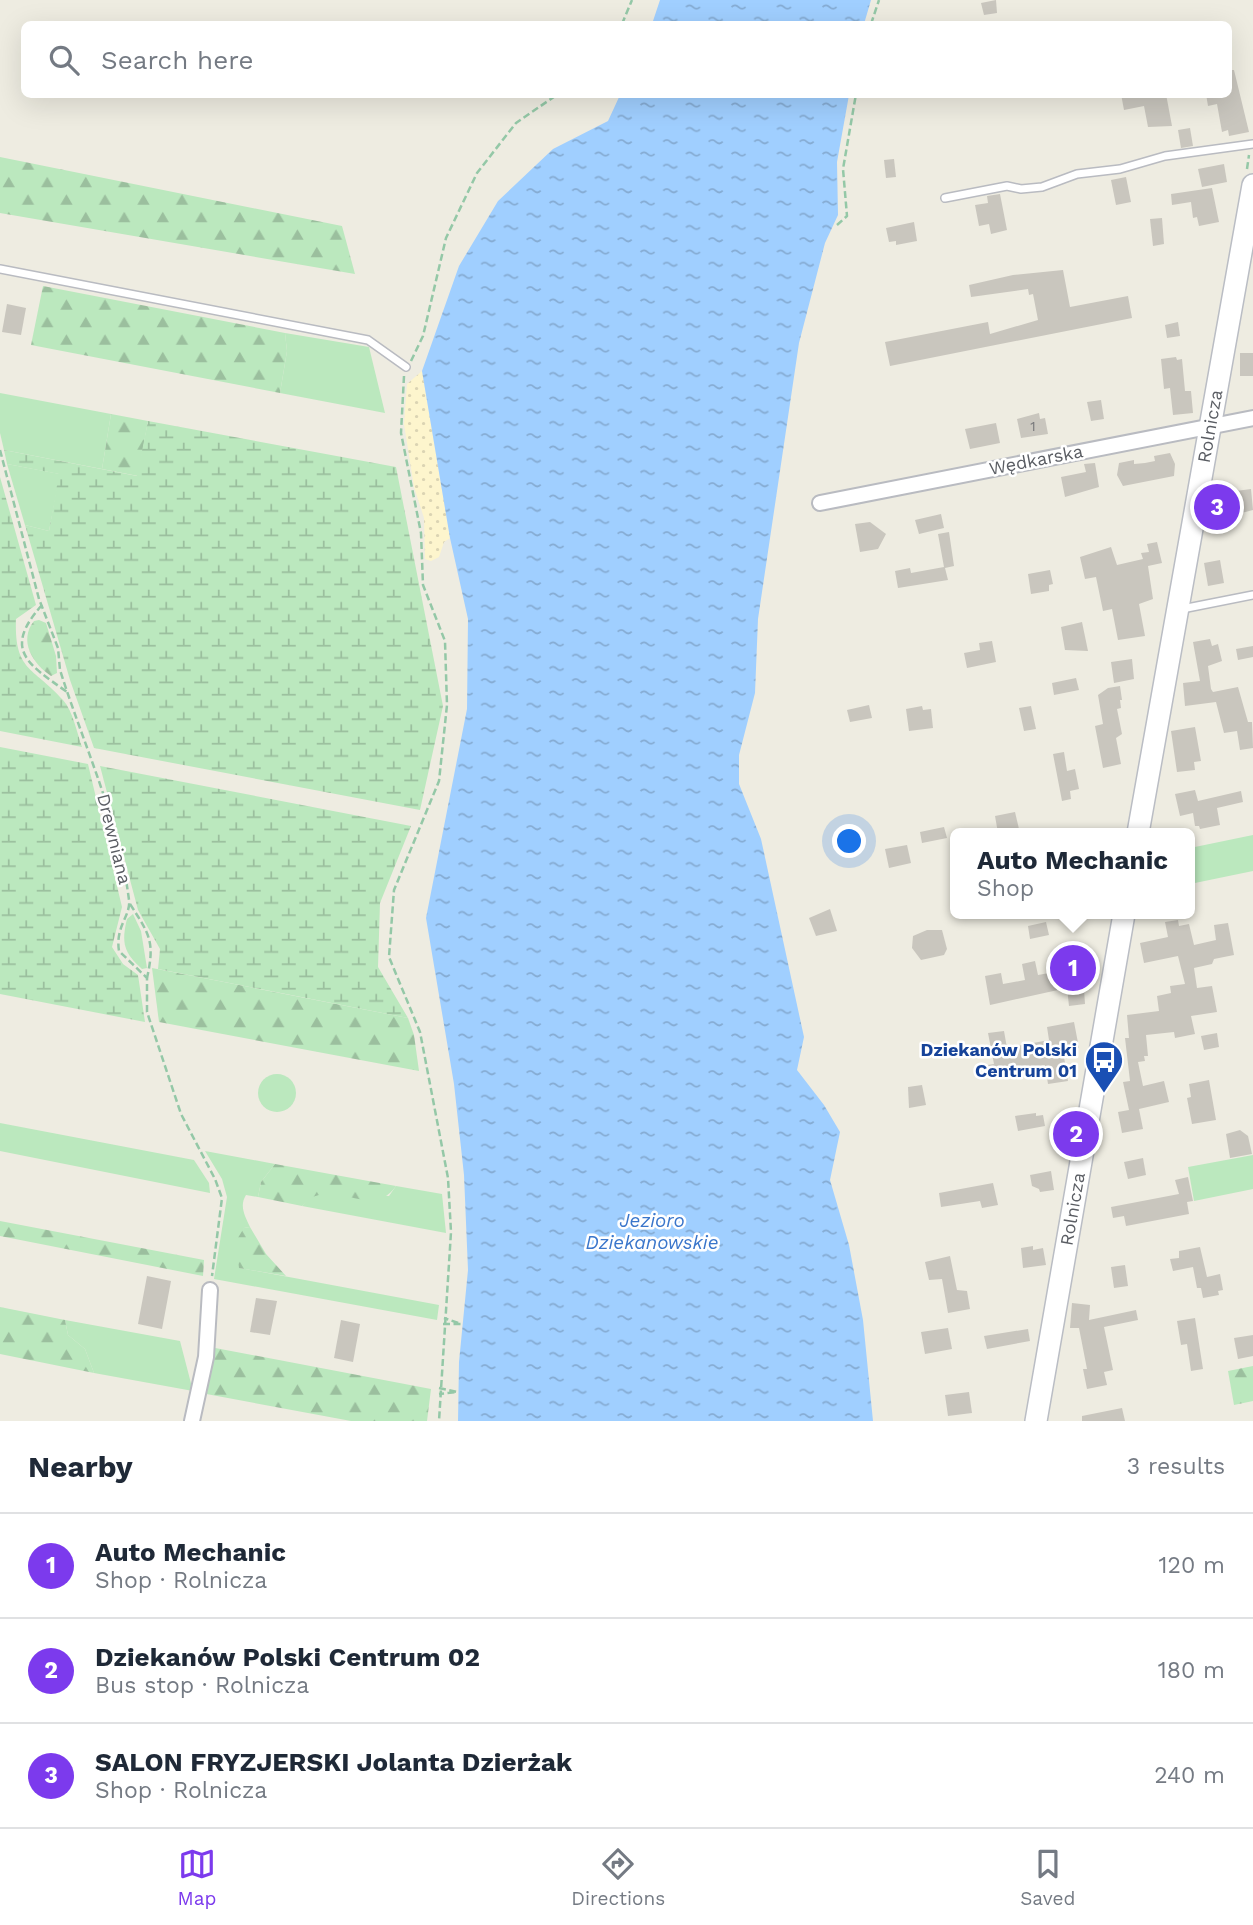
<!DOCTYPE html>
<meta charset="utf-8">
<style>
:root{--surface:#fff;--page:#f2f2f3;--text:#1f2937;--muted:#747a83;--line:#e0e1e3;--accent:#7c3aed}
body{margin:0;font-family:"Work Sans",sans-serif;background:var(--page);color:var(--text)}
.you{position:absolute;left:850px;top:842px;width:24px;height:24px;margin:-18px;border:5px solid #fff;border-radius:50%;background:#1a73e8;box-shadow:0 0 0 10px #1a73e833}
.badge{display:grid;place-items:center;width:46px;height:46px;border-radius:50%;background:var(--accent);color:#fff;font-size:23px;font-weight:700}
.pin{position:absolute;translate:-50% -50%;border:4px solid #fff;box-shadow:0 2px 7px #0006}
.popup{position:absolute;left:950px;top:828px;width:245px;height:91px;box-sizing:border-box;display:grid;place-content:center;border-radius:10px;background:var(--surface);filter:drop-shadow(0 2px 5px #0005);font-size:23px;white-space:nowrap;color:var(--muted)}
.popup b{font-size:26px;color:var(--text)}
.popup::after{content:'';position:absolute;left:50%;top:100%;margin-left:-14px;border:14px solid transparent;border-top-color:var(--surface)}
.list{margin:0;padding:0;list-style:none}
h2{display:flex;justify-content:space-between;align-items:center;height:91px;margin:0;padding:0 28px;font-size:30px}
h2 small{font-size:23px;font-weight:400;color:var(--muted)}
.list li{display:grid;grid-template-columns:46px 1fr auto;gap:21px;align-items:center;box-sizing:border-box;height:105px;padding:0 28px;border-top:2px solid var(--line)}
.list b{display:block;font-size:26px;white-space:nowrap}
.list p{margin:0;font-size:23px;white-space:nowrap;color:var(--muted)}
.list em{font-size:23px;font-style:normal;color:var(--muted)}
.icon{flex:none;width:38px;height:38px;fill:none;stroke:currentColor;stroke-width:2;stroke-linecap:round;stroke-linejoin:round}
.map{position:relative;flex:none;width:1253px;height:1421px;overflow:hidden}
.search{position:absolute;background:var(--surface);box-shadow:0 7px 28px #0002;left:21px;right:21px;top:21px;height:77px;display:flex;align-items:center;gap:18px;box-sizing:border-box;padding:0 24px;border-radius:10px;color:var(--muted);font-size:26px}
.sheet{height:406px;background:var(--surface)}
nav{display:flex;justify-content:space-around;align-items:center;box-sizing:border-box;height:98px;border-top:2px solid var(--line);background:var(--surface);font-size:19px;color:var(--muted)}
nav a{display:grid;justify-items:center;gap:4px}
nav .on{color:var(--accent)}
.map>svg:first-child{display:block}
.grass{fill:#bbe8be}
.forest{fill:url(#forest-firs)}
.wetland{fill:url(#wetland-marsh)}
.sand{fill:url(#sand-dots)}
.water{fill:url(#water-ripples)}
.building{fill:#c9c6be}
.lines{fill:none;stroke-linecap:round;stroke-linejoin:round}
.lane-casing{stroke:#b9bbc1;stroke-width:10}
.street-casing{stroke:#b9bbc1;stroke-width:18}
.secondary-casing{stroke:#babdc4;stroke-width:24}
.path{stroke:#94c8a7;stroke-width:2.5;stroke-dasharray:7 3.5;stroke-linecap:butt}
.lane{stroke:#fff;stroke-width:7}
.street{stroke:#fff;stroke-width:14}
.secondary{stroke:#fff;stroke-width:21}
.labels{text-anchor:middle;stroke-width:5;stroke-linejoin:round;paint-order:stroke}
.number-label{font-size:14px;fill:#76777a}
.street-label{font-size:18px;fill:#5a5d63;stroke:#fff}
.transit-label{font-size:18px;font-weight:bold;fill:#164399;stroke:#fff;text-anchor:end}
.water-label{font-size:19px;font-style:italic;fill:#3a76cb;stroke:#fff}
</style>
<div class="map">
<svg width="1253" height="1421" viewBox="0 0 1253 1421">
<defs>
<pattern id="forest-firs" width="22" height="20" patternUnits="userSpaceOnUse" patternTransform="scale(1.75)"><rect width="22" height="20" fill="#bbe8be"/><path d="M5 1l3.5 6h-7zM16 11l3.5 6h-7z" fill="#9bbf9e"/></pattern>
<pattern id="wetland-marsh" width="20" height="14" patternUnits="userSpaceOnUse" patternTransform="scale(1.75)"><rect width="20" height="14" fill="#bbe8be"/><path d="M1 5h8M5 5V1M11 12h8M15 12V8" fill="none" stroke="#9bbf9e"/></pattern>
<pattern id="sand-dots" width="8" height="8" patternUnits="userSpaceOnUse" patternTransform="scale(1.75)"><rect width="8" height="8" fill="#fdf5cd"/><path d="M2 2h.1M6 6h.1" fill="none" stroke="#dbd4b3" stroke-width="1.8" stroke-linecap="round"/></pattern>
<pattern id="water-ripples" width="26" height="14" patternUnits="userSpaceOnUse" patternTransform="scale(1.75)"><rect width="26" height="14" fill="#a0cfff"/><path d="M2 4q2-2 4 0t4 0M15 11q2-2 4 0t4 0" fill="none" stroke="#85abd2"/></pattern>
</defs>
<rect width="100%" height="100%" fill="#eeece1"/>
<g class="grass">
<polygon points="285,333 369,347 385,413 280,393 287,351"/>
<polygon points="0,393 111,414 102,469 4,450 0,433"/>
<polygon points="7,464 60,474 49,531 25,525"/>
<polygon points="1253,835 1253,871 1190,884 1190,848"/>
<path d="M 133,914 L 141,931 L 147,968 L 142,969 C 124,953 121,943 127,919 Z"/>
<circle cx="277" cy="1093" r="19"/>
<polygon points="0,1123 194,1160 209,1183 210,1193 0,1151"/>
<path d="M 205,1151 L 275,1164 L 261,1182 L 258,1197 L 246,1195 C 239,1206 245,1216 250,1227 L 244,1228 L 240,1268 L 439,1305 L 437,1320 L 214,1279 L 227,1197 L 222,1179 Z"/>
<polygon points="1253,1155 1253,1189 1194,1201 1188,1167"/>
<polygon points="396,1186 442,1194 446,1233 302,1206 311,1195 320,1192 389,1196"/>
<polygon points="65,1320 180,1341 193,1391 94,1373 85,1349 68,1335"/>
</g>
<g class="forest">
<polygon points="0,157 342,226 355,274 0,213"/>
<polygon points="43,286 285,333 287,351 280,393 31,345"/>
<polygon points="111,414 148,421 138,476 102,469"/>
<path d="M 39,620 L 46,623 L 56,656 L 57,673 L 51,676 C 33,664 18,641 34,621 Z"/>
<polygon points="152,968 408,1018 414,1035 419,1071 159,1022"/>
<path d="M 275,1164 L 396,1186 C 371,1223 331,1172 302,1206 L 258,1197 L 261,1182 Z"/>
<polygon points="0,1221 204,1260 203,1276 0,1236"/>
<polygon points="250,1227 266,1254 286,1276 239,1268 236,1241 244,1228"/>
<polygon points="0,1307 65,1320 68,1335 85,1349 94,1373 0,1354"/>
<polygon points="210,1347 431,1389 427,1421 351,1421 201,1393"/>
<polygon points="1253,1366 1253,1401 1234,1405 1228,1371"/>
</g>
<g class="wetland">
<polygon points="148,421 396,467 443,706 420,810 94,748 70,680 25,525 49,531 59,474 7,464 4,450 137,476"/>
<path d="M 0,477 L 36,605 L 16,619 C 14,672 34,667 63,700 C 73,711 77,733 82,747 L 0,731 Z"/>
<polygon points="0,747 88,764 122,907 112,947 123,964 138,975 145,1022 0,994"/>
<polygon points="100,766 411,826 380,903 378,967 408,1018 158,969 160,949 138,910"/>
</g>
<polygon class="sand" points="422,371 450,538 444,542 439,557 431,561 425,559 424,518 414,487 404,424 407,384"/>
<g class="water">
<polygon points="660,0 871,0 864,24 652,24"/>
<polygon points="620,95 849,95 837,162 838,215 825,243 799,343 758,619 755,693 739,755 739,784 761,839 804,1037 797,1070 824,1105 840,1132 830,1180 849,1245 863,1320 873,1421 458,1421 459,1362 468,1270 464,1175 454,1084 426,918 467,709 468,619 450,538 422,371 459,266 498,201 553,149 608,121"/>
</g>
<g class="building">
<polygon points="996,0 997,13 984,15 981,3"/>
<polygon points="1228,70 1234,70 1249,132 1229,136 1228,130 1222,132 1217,104 1208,106 1206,94 1228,94"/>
<polygon points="1121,94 1166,94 1172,126 1148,127 1144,106 1124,110"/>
<polygon points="1190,128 1193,146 1181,148 1178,130"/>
<polygon points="894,159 896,177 886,178 884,160"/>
<polygon points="1224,164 1227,182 1202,187 1198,169"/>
<polygon points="1126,177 1131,202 1116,205 1111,180"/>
<polygon points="1212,188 1219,222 1199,226 1197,217 1193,218 1191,202 1172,205 1171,194"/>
<polygon points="1000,194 1007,230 991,234 989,224 979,226 975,205 988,203 987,196"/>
<polygon points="1162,218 1164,244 1153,246 1150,219"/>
<polygon points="914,222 917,241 896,245 896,241 889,242 886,228"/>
<polygon points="1063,270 1070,307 1128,296 1132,318 890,366 885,342 988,322 990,334 1038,320 1033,294 1029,295 1028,289 971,297 969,285 1013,275"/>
<polygon points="7,304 26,308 21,335 2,332"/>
<polygon points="1178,322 1180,336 1167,338 1165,325"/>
<rect x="1240" y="353" width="13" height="23"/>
<polygon points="1176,357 1177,360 1182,359 1185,391 1191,391 1193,413 1173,415 1170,388 1164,389 1161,359"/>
<polygon points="1101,400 1104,419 1091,421 1087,402"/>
<polygon points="1039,413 1040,419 1045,418 1048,434 1021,438 1017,419"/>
<polygon points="996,423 1000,443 970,449 965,429"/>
<polygon points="1170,453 1175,464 1174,476 1123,486 1117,475 1119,463 1134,460 1134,464 1145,463 1155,461 1154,456"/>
<polygon points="1095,463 1099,487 1065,497 1061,477 1086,472 1084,464"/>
<polygon points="1251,489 1253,510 1215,520 1212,505 1234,501 1236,491"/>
<polygon points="941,514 944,528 919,534 915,520"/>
<polygon points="870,522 886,534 878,549 860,552 855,524"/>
<polygon points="949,532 954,566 945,568 948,580 898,588 895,571 910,568 911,573 944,567 938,534"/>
<polygon points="1157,542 1162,563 1148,566 1153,599 1139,604 1145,636 1118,640 1112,609 1103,611 1096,577 1085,579 1080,557 1111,547 1117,565 1143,559 1141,553 1149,552 1147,544"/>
<polygon points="1220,560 1224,583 1208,586 1204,563"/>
<polygon points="1050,570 1053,584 1049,585 1049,591 1031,594 1028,574"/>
<polygon points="1082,622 1088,651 1065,650 1061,627"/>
<polygon points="1210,639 1212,646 1218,644 1222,661 1208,666 1211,689 1213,692 1238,687 1248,722 1252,722 1253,748 1240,750 1237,731 1224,733 1216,702 1185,706 1183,683 1200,681 1193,642"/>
<polygon points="992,641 996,662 967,668 964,653 980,650 979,643"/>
<polygon points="1253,646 1253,657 1238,660 1236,649"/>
<polygon points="1132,659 1134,679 1114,683 1111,662"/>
<polygon points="1076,678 1079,690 1054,695 1052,683"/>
<polygon points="1120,686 1122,700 1120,700 1121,708 1117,709 1122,734 1116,738 1121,764 1103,768 1095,726 1103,724 1098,695 1108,688"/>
<polygon points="869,705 872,718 850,722 847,710"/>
<polygon points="922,706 923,710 931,709 933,728 909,731 906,709"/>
<polygon points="1031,706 1036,729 1024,731 1019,708"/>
<polygon points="1195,727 1201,761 1194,762 1195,770 1177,772 1171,731"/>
<polygon points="1064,752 1067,771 1075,769 1079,789 1070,791 1071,799 1062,801 1053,754"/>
<polygon points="1195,790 1198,801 1241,791 1243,802 1217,808 1220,825 1200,829 1199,826 1195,826 1193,813 1180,816 1175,794"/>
<polygon points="1015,812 1019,829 998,833 995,816"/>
<polygon points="944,827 947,838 922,843 920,832"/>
<polygon points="907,845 911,863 889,868 885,849"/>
<polygon points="830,909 837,931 816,936 809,918"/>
<polygon points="1178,920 1179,926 1189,924 1194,945 1216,940 1214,925 1228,923 1234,955 1214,959 1212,964 1194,968 1197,988 1212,986 1217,1012 1191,1016 1195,1034 1175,1038 1174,1032 1146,1035 1148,1056 1144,1056 1145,1061 1138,1062 1143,1086 1164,1081 1169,1102 1139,1109 1143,1129 1122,1133 1118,1112 1129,1110 1123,1082 1130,1081 1125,1038 1129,1038 1127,1015 1159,1011 1157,996 1171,993 1170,986 1185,984 1178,956 1144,963 1140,943 1168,937 1165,922"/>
<polygon points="1046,922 1049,935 1030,939 1028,926"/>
<polygon points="927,930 942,930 947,949 944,955 921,960 912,948 913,936"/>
<polygon points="1082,959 1085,1004 1069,1006 1067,988 990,1005 985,976 1001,973 1003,984 1025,980 1022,964 1035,961 1038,975 1065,970 1064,962"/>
<polygon points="1074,1022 1079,1048 1063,1051 1068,1081 1048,1084 1045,1065 983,1077 981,1066 994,1064 988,1033 1004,1031 1007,1048 1049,1040 1047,1027"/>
<polygon points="1217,1033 1219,1047 1204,1050 1201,1036"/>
<polygon points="1209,1080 1216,1120 1192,1124 1187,1098 1191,1097 1189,1084"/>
<polygon points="922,1085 926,1105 909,1108 908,1087"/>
<polygon points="1036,1113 1036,1116 1043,1115 1045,1126 1018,1131 1015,1116"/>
<polygon points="1240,1130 1248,1136 1252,1154 1230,1158 1226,1134"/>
<polygon points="1143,1158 1146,1175 1128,1179 1124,1162"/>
<polygon points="1051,1171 1054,1190 1040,1192 1039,1189 1032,1186 1030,1175"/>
<polygon points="1188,1177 1193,1201 1187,1202 1189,1214 1126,1226 1124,1216 1113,1218 1111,1207 1179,1194 1175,1180"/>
<polygon points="993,1183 998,1205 982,1208 980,1201 941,1207 939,1193"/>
<polygon points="1033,1246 1033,1250 1043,1248 1046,1265 1023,1268 1021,1248"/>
<polygon points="1200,1247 1207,1277 1220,1274 1223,1290 1218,1291 1219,1295 1203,1298 1201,1288 1197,1288 1193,1267 1173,1271 1170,1259 1179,1258 1179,1251"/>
<polygon points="950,1256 957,1290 967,1291 970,1309 948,1313 942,1279 929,1280 925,1262"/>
<polygon points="1125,1265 1128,1286 1114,1288 1111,1267"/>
<polygon points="147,1276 171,1281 162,1329 138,1324"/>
<polygon points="256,1298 277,1301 270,1335 250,1332"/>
<polygon points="1072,1303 1090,1305 1089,1320 1136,1310 1138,1320 1104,1327 1113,1370 1104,1372 1107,1385 1087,1389 1083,1369 1087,1369 1079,1328 1070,1328"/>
<polygon points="1195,1318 1203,1369 1191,1371 1187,1344 1181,1345 1177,1321"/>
<polygon points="341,1320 360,1324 353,1362 334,1358"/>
<polygon points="948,1328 952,1349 925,1354 921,1332"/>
<polygon points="1028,1329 1030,1341 987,1349 984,1336"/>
<polygon points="1253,1335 1253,1356 1238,1359 1234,1338"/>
<polygon points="969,1392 972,1413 948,1416 945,1395"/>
<polygon points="1122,1408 1125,1421 1082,1421 1082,1416"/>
</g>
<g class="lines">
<g class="lane-casing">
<g id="lane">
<polyline points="945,198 1007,186 1021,189 1042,187 1077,174 1120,169 1165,156 1253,144"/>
<polyline points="0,269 368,340 406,367"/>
<polyline points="1182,609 1253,595"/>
</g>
</g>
<g class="street-casing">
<g id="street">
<polyline points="820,503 1253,418"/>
<polyline points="192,1421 206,1357 210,1290"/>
</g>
</g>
<g class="secondary-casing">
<g id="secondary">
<path id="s1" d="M 1138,833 L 1253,185"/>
<path id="s2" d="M 1036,1421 L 1124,914"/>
</g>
</g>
<g class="path">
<polyline points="622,24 632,0"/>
<polyline points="871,24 879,0"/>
<polyline points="1247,169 1249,155"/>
<polyline points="837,225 847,216 843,169 856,94"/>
<polyline points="411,361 423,336 446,238 477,173 516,123 558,94"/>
<polyline points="404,376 401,433 421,533 423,585 445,641 447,705 439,781 394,890 389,957 420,1032 448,1178 451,1232 439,1421"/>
<path d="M 0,450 L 39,599 L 58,648 L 60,670 C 84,746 119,820 129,900 C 131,916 115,926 119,951 L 147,978 L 147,1012 L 181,1114 L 215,1179 L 222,1198 L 212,1276"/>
<path d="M 42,605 C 2,650 28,664 67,692"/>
<path d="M 130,904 C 150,935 155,942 147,978"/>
<polyline points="443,1324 461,1324 444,1318"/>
<polyline points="439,1388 457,1392 439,1394"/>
</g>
<use href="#lane" class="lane"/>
<use href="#street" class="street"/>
<use href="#secondary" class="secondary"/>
</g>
<defs>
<g id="bus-pin" transform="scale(2.0125)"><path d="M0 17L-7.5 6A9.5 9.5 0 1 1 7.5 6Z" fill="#1a4fb4" stroke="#fff"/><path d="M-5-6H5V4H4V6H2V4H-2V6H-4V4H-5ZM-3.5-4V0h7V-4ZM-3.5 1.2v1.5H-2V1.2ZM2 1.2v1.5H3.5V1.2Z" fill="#fff"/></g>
</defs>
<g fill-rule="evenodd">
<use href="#bus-pin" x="1104" y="1060"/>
</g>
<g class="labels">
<g class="number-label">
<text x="1033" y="431">1</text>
</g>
<g class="street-label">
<text dy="6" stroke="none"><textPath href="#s1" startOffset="413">Rolnicza</textPath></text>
<text transform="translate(1036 460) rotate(-11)" y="6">Wędkarska</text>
<text transform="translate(114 839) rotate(76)" y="6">Drewniana</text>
<text dy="6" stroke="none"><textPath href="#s2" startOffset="215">Rolnicza</textPath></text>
</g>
<g class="transit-label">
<text x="1077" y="1056">Dziekanów Polski<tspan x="1077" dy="21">Centrum 01</tspan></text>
</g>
<g class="water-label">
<text x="652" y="1227">Jezioro<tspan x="652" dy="22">Dziekanowskie</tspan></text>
</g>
</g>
</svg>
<div class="you"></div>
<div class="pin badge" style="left:1073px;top:968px">1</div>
<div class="popup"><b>Auto Mechanic</b>Shop</div>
<div class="pin badge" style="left:1076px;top:1134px">2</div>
<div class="pin badge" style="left:1217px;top:507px">3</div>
<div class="search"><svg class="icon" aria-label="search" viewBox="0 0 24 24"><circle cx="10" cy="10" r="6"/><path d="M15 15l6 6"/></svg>Search here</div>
</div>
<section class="sheet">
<h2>Nearby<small>3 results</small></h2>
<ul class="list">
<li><span class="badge">1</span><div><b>Auto Mechanic</b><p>Shop · Rolnicza</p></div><em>120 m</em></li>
<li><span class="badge">2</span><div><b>Dziekanów Polski Centrum 02</b><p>Bus stop · Rolnicza</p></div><em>180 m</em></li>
<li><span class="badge">3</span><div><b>SALON FRYZJERSKI Jolanta Dzierżak</b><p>Shop · Rolnicza</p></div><em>240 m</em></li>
</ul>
</section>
<nav>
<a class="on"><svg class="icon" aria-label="map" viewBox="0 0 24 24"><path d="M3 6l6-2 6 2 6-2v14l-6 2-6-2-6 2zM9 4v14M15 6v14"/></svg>Map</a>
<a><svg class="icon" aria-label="directions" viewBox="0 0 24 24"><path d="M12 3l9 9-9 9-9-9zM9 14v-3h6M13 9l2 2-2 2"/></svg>Directions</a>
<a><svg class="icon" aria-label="saved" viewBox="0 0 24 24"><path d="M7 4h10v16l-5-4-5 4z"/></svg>Saved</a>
</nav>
